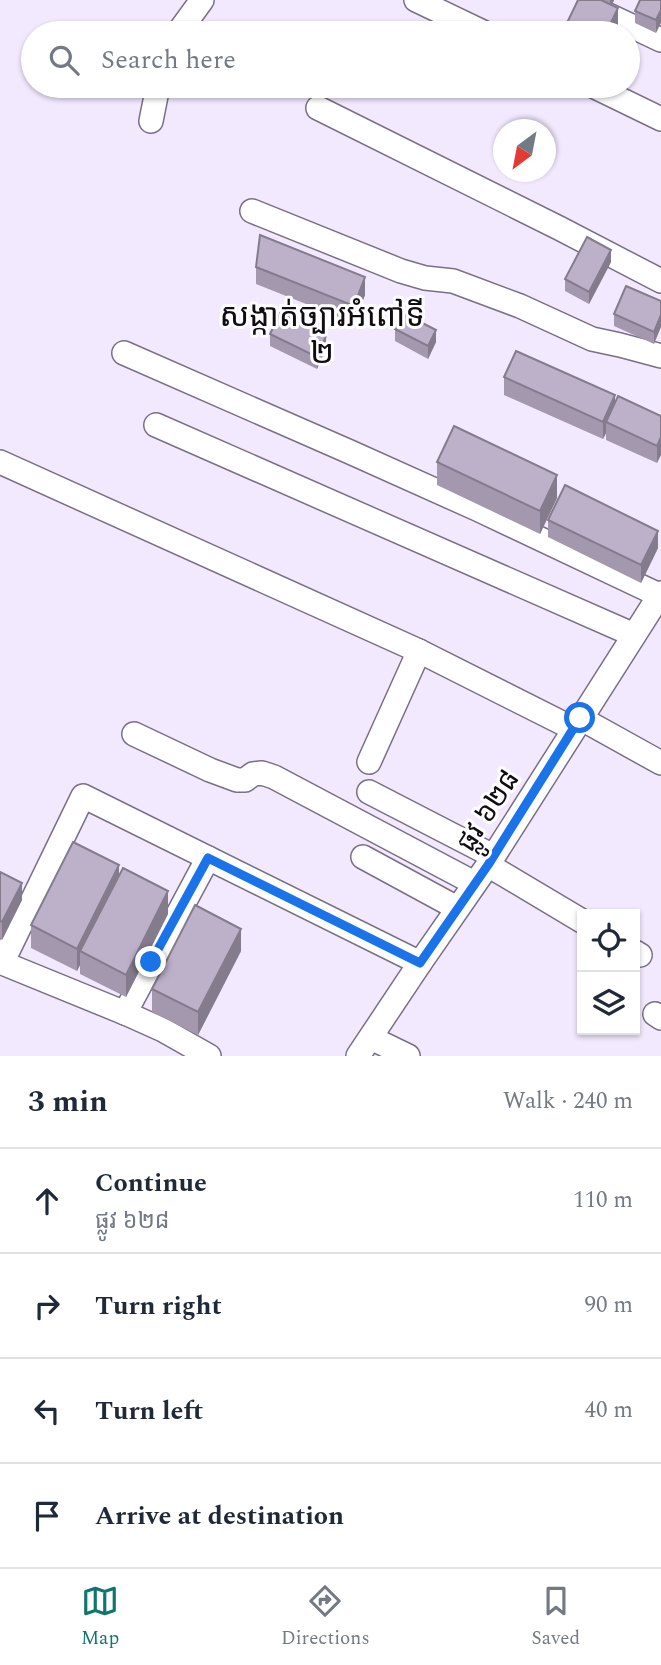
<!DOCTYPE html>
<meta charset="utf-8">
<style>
:root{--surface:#fff;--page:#f6f6f7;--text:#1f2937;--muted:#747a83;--line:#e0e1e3;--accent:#0f766e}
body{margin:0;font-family:Spectral,"Noto Sans Khmer",serif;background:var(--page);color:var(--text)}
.controls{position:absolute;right:21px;bottom:21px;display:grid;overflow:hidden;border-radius:0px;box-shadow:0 2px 5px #0004}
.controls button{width:63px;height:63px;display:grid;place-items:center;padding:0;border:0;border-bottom:2px solid var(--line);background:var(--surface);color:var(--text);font:35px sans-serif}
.compass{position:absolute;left:493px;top:119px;width:63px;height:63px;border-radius:50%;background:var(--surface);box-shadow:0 2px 5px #0004;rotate:212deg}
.stop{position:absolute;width:21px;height:21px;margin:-16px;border:5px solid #1a73e8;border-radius:50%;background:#fff}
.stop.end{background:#1a73e8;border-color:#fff;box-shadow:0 2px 7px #0008}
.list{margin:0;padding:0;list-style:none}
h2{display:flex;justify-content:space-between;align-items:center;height:91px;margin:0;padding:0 28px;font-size:30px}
h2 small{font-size:23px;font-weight:400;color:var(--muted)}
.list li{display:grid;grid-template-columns:46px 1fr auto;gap:21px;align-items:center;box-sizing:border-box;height:105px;padding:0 28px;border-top:2px solid var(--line)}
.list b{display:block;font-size:26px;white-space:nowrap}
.list p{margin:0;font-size:23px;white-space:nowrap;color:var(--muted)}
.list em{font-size:23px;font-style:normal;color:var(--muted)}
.icon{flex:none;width:38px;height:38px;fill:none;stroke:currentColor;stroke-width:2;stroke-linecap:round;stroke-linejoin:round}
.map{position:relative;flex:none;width:661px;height:1056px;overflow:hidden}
.search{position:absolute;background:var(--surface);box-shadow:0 2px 5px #0004;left:21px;right:21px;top:21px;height:77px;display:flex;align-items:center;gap:18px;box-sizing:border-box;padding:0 24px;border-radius:38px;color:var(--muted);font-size:26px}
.sheet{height:511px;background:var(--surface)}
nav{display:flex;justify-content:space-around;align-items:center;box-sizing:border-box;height:98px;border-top:2px solid var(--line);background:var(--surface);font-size:19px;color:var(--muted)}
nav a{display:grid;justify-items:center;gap:4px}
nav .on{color:var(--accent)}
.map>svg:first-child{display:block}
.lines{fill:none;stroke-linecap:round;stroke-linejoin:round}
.minor-casing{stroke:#7a6f85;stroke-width:26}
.minor{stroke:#fff;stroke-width:23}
.wall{fill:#a398ae}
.shaded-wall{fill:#847c8d}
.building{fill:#bdb1ca;stroke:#847c8d;stroke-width:2}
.route{stroke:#1a73e8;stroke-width:9}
.labels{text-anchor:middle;stroke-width:6;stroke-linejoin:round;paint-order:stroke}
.street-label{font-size:28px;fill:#110c14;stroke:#fff}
.quarter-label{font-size:32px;fill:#110c14;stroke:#fff}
</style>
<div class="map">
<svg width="661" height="1056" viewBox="0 0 661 1056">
<rect width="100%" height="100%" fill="#f3e9fe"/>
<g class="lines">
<g class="minor-casing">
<g id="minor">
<polyline points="416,0 485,33"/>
<polyline points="589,6 661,40"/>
<polyline points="178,33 202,0"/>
<polyline points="593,86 661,119"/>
<polyline points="318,108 559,228 661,281"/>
<polyline points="151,121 158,86"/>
<polyline points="252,211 401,271 425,278 453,281 520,306 592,339 620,345 661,356"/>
<polyline points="124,353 350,452 477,509 659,595"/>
<polyline points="156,425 634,635"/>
<polyline points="0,462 419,651 574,729"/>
<polyline points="580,718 661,763"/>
<polyline points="134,734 210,770 237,780 245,780 253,774 262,773 274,777 474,883"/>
<polyline points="369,762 419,651"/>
<polyline points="369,792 493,856"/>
<polyline points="363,857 457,908"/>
<polyline points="488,865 582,921"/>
<polyline points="635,952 640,955"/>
<polyline points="0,962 125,1013 163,1030 209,1056"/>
<polyline points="2,963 83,796 420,963"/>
<polyline points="125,1013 208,858"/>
<polyline points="655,1014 661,1018"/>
<polyline points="371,1038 408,1056"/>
<polyline points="358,1056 420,963 488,865 661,593"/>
</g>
</g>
<use href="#minor" class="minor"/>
</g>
<g class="wall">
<polygon points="578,0 614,0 612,5 618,25 614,33 564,33 564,29"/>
<polygon points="661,0 656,33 635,23 635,11"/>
<polygon points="611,262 589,304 565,291 565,279"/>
<polygon points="256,267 365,295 354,323 256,284"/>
<polygon points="661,301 654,344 614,326 614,314"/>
<polygon points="395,329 436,342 428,359 395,341"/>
<polygon points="270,334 326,348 317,369 270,346"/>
<polygon points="504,377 615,403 661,416 657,463 606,440 606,433 603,439 504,395"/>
<polygon points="437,462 557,498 540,534 437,485"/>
<polygon points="548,520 658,548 641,583 548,537"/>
<polygon points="0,872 22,900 2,940 0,938"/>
<polygon points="119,875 168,914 126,997 80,974 80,965 77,971 31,948 31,925"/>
<polygon points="241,951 198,1035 152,1012 152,989"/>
</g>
<g class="shaded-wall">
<polygon points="610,0 614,0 610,10"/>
<polygon points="618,8 618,25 614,33 606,33"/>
<polygon points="661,10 661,23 656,33 656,20"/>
<polygon points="611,250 611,262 589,304 589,292"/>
<polygon points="365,277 365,295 354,323 354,306"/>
<polygon points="661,315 661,327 654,344 654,332"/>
<polygon points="436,330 436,342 428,359 428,346"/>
<polygon points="326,336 326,348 317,369 317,357"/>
<polygon points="615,395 615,413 606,422 606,433 603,439 603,422"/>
<polygon points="661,437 661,455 657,463 657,446"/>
<polygon points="557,475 557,498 540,534 540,511"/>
<polygon points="658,531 658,548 641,583 641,565"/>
<polygon points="119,865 119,888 80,951 80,965 77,971 77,949"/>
<polygon points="22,883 22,900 2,940 2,922"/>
<polygon points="168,891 168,914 126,997 126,975"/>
<polygon points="241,929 241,951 198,1035 198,1012"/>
</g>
<g class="building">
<polygon points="578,0 601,0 618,8 606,33 572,33 564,29"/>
<polygon points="640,0 661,0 661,10 656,20 635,11"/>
<polygon points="260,235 365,277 354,306 256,267"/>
<polygon points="587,237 611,250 589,292 565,279"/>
<polygon points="626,286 661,301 661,315 654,332 614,314"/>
<polygon points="280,313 326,336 317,357 270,334"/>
<polygon points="403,313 436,330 428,346 395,329"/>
<polygon points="516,351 615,395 603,422 504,377"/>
<polygon points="618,396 661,416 661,437 657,446 606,422"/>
<polygon points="454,426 557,475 540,511 437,462"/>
<polygon points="565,485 658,531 641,565 548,520"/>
<polygon points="73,842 119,865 77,949 31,925"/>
<polygon points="123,868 168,891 126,975 80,951"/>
<polygon points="0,872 22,883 2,922 0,921"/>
<polygon points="195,905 241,929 198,1012 152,989"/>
</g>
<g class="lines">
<polyline class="route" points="151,962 208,858 420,963 488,865 580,718"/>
</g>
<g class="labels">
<g class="street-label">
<text transform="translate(487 810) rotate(-57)" y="10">ផ្លូវ ៦២៨</text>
</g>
<g class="quarter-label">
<text x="322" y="326">សង្កាត់ច្បារអំពៅទី<tspan x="322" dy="37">២</tspan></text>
</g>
</g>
</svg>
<div class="controls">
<button><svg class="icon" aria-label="locate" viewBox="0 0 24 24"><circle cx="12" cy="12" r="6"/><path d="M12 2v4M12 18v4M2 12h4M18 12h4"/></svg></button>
<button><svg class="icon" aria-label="layers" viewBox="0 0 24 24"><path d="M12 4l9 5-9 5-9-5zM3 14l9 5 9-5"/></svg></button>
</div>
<svg class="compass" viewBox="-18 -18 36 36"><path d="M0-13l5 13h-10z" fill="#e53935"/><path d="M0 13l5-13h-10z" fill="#747a83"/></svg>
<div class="stop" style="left:580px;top:718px"></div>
<div class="stop end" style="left:151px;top:962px"></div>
<div class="search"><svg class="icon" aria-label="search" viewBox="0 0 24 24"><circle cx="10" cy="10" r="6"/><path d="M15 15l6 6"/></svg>Search here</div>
</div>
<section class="sheet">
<h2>3 min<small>Walk · 240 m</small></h2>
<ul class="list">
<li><svg class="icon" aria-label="ahead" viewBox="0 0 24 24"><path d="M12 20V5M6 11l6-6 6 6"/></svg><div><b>Continue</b><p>ផ្លូវ ៦២៨</p></div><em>110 m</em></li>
<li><svg class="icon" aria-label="right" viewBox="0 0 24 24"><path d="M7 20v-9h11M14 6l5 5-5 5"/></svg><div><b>Turn right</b></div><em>90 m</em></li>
<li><svg class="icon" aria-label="left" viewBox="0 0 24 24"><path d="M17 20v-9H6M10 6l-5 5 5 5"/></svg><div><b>Turn left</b></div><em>40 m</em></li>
<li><svg class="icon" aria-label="arrive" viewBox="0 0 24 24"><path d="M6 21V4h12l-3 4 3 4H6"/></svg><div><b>Arrive at destination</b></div></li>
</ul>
</section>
<nav>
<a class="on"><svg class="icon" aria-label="map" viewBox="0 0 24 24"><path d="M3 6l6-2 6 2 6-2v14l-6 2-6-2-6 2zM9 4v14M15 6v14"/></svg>Map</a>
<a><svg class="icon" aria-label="directions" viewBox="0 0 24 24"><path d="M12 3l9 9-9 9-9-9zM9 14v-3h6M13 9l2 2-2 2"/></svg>Directions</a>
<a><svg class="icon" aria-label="saved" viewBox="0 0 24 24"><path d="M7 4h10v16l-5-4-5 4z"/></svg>Saved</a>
</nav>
